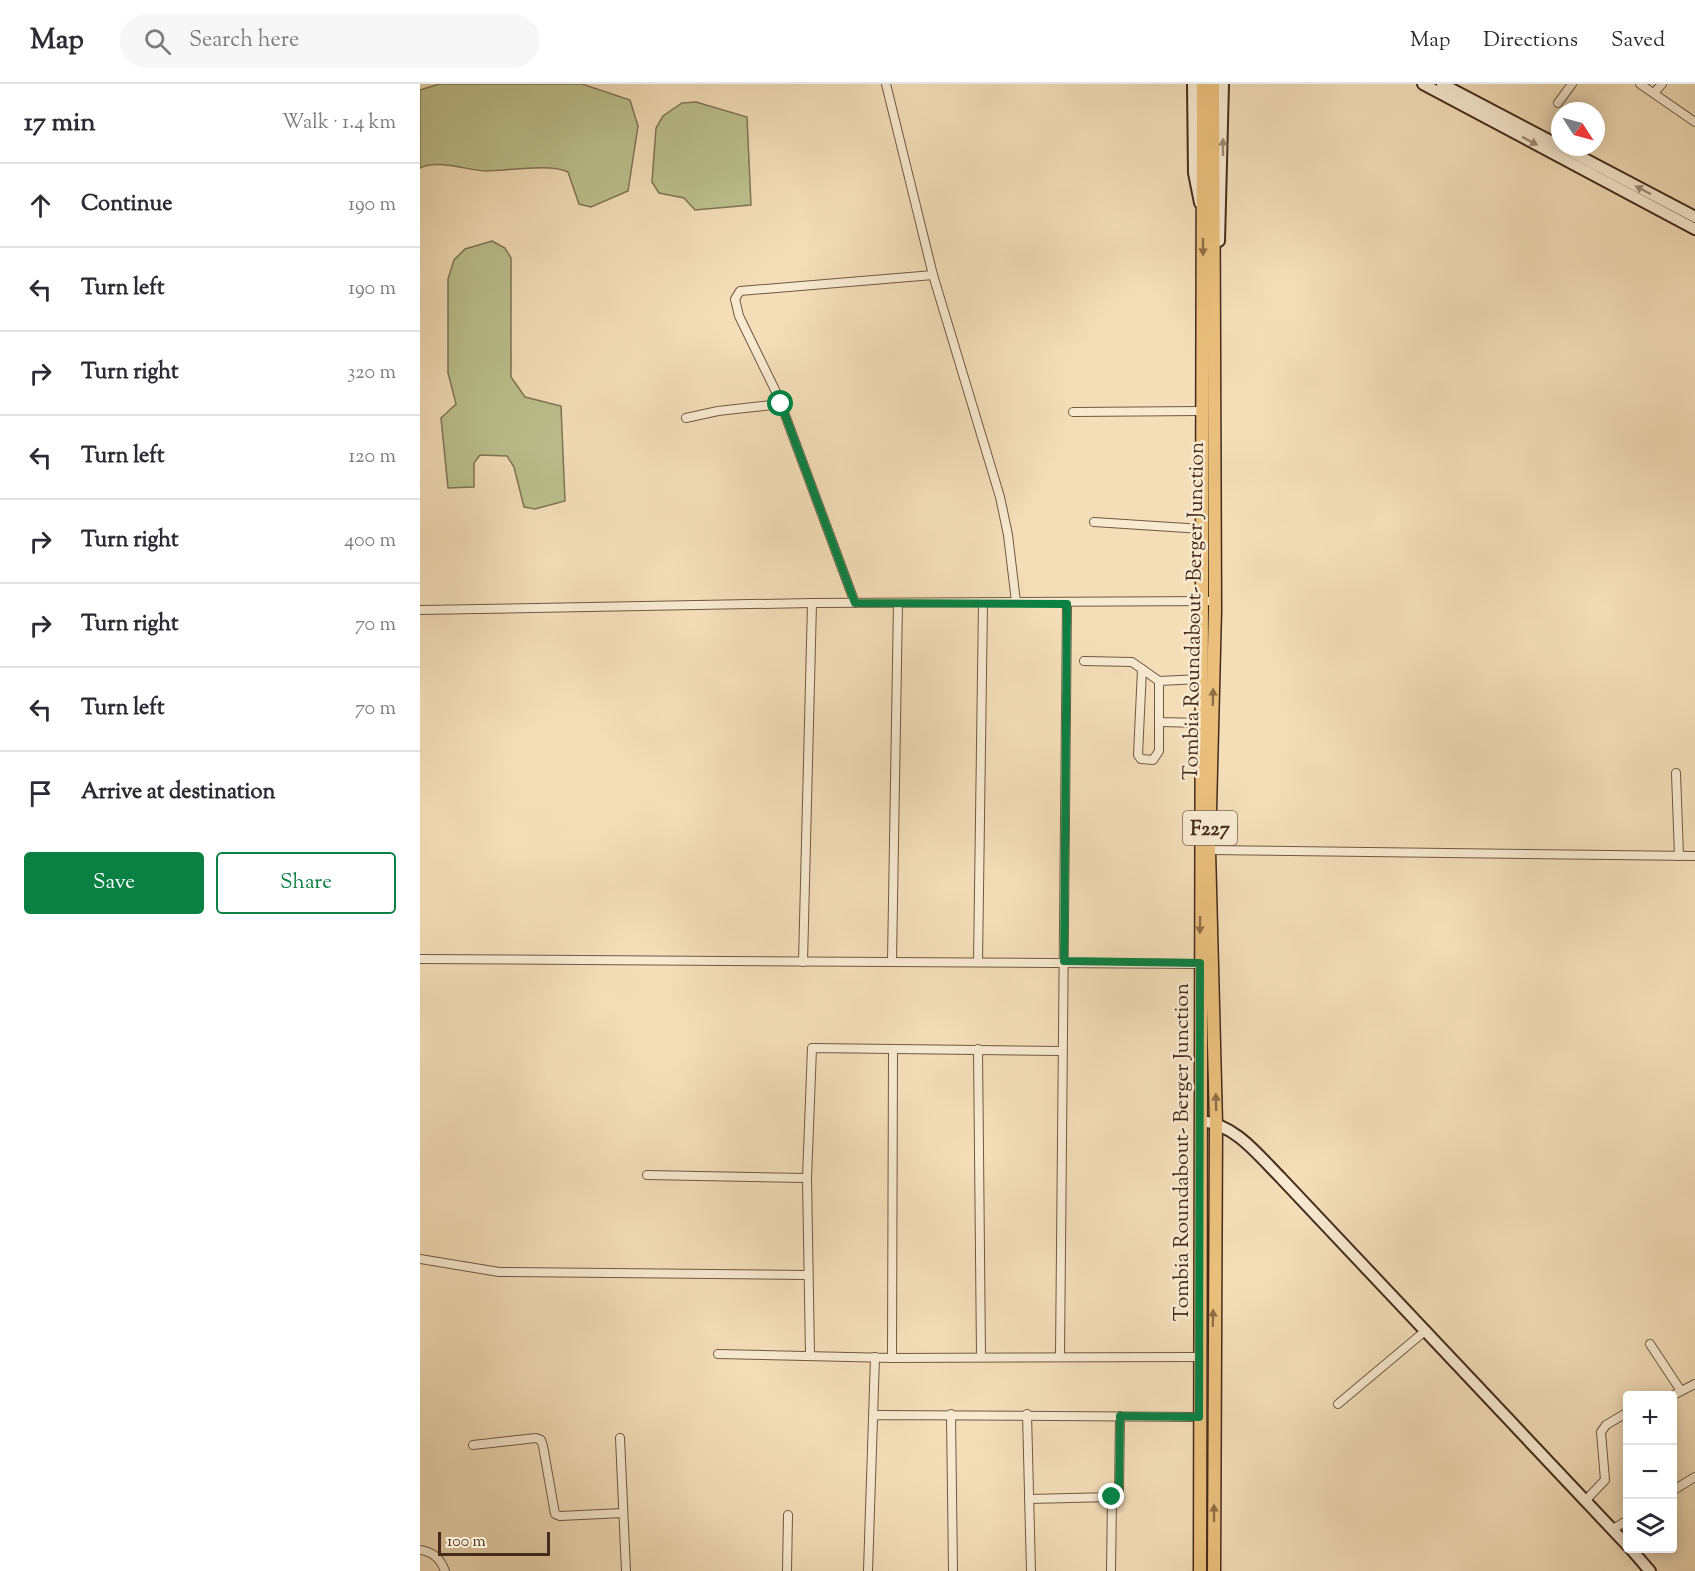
<!DOCTYPE html>
<meta charset="utf-8">
<style>
:root{--surface:#fff;--page:#f7f7f7;--text:#2b2b33;--muted:#7c7c81;--line:#e1e1e2;--accent:#0b8043}
body{margin:0;font-family:"Sorts Mill Goudy",serif;background:var(--page);color:var(--text)}
.controls{position:absolute;right:18px;bottom:18px;display:grid;overflow:hidden;border-radius:6px;box-shadow:0 3px 15px #0003}
.controls button{width:54px;height:54px;display:grid;place-items:center;padding:0;border:0;border-bottom:2px solid var(--line);background:var(--surface);color:var(--text);font:30px sans-serif}
.compass{position:absolute;left:1131px;top:18px;width:54px;height:54px;border-radius:50%;background:var(--surface);box-shadow:0 3px 15px #0003;rotate:126deg}
.scale{position:absolute;left:18px;bottom:15px;width:112px;box-sizing:border-box;padding-left:6px;border:3px solid #462b1c;border-top:0;font-size:16px;line-height:21px;white-space:nowrap;color:#462b1c;-webkit-text-stroke:4px #f7ead1;paint-order:stroke}
.stop{position:absolute;width:18px;height:18px;margin:-14px;border:4px solid #0b8043;border-radius:50%;background:#fff}
.stop.end{background:#0b8043;border-color:#fff;box-shadow:0 2px 6px #0008}
.list{margin:0;padding:0;list-style:none}
h2{display:flex;justify-content:space-between;align-items:center;height:78px;margin:0;padding:0 24px;font-size:26px}
h2 small{font-size:20px;font-weight:400;color:var(--muted)}
.list li{display:grid;grid-template-columns:39px 1fr auto;gap:18px;align-items:center;box-sizing:border-box;height:84px;padding:0 24px;border-top:2px solid var(--line)}
.list b{display:block;font-size:22px;white-space:nowrap}
.list em{font-size:20px;font-style:normal;color:var(--muted)}
.actions{display:flex;gap:12px;padding:18px 24px}
.actions a{flex:1;padding:14px 0;border:2px solid var(--accent);border-radius:6px;text-align:center;font-size:21px;color:var(--accent)}
.actions .main{background:var(--accent);color:#fff}
.icon{flex:none;width:33px;height:33px;fill:none;stroke:currentColor;stroke-width:2;stroke-linecap:round;stroke-linejoin:round}
.map{position:relative;flex:none;width:1275px;height:1487px;overflow:hidden}
header{display:flex;align-items:center;gap:36px;box-sizing:border-box;height:84px;padding:0 30px;background:var(--surface);border-bottom:2px solid var(--line)}
header strong{font-size:28px}
nav{display:flex;gap:33px;margin-inline-start:auto;font-size:21px}
.search{width:420px;height:54px;background:var(--page);display:flex;align-items:center;gap:15px;box-sizing:border-box;padding:0 21px;border-radius:33px;color:var(--muted);font-size:22px}
main{display:flex}
aside{flex:1;background:var(--surface)}
.map>svg:first-child{display:block}
.green{fill:#bbc18e;stroke:#807655;stroke-width:1.5}
.lines{fill:none;stroke-linecap:round;stroke-linejoin:round}
.street-casing{stroke:#715843;stroke-width:10}
.secondary-casing{stroke:#462b1c;stroke-width:14}
.primary-casing{stroke:#462b1c;stroke-width:15}
.street{stroke:#f7ead1;stroke-width:8}
.secondary{stroke:#f7ead1;stroke-width:10}
.primary{stroke:#eabf7c;stroke-width:12}
.oneway{fill:#9e8a76}
.oneway2{fill:#906e47}
.route{stroke:#0b8043;stroke-width:8}
.labels{text-anchor:middle;stroke-width:5;stroke-linejoin:round;paint-order:stroke}
.shield{fill:#f7ead1;stroke:#7b6452;stroke-width:1.5}
.shield-label{font-size:20px;font-weight:bold;fill:#462b1c}
.street-label{font-size:21px;fill:#462b1c;stroke:#f7ead1}
</style>
<header>
<strong>Map</strong>
<div class="search"><svg class="icon" aria-label="search" viewBox="0 0 24 24"><circle cx="10" cy="10" r="6"/><path d="M15 15l6 6"/></svg>Search here</div>
<nav><a>Map</a><a>Directions</a><a>Saved</a></nav>
</header>
<main>
<aside>
<h2>17 min<small>Walk · 1.4 km</small></h2>
<ul class="list">
<li><svg class="icon" aria-label="ahead" viewBox="0 0 24 24"><path d="M12 20V5M6 11l6-6 6 6"/></svg><div><b>Continue</b></div><em>190 m</em></li>
<li><svg class="icon" aria-label="left" viewBox="0 0 24 24"><path d="M17 20v-9H6M10 6l-5 5 5 5"/></svg><div><b>Turn left</b></div><em>190 m</em></li>
<li><svg class="icon" aria-label="right" viewBox="0 0 24 24"><path d="M7 20v-9h11M14 6l5 5-5 5"/></svg><div><b>Turn right</b></div><em>320 m</em></li>
<li><svg class="icon" aria-label="left" viewBox="0 0 24 24"><path d="M17 20v-9H6M10 6l-5 5 5 5"/></svg><div><b>Turn left</b></div><em>120 m</em></li>
<li><svg class="icon" aria-label="right" viewBox="0 0 24 24"><path d="M7 20v-9h11M14 6l5 5-5 5"/></svg><div><b>Turn right</b></div><em>400 m</em></li>
<li><svg class="icon" aria-label="right" viewBox="0 0 24 24"><path d="M7 20v-9h11M14 6l5 5-5 5"/></svg><div><b>Turn right</b></div><em>70 m</em></li>
<li><svg class="icon" aria-label="left" viewBox="0 0 24 24"><path d="M17 20v-9H6M10 6l-5 5 5 5"/></svg><div><b>Turn left</b></div><em>70 m</em></li>
<li><svg class="icon" aria-label="arrive" viewBox="0 0 24 24"><path d="M6 21V4h12l-3 4 3 4H6"/></svg><div><b>Arrive at destination</b></div></li>
</ul>
<div class="actions"><a class="main">Save</a><a>Share</a></div>
</aside>
<div class="map">
<svg width="1275" height="1487" viewBox="0 0 1275 1487">
<rect width="100%" height="100%" fill="#f3deb8"/>
<filter id="stains"><feTurbulence type="fractalNoise" baseFrequency=".00333" numOctaves="4"/><feColorMatrix values="0 0 0 0 .2 0 0 0 0 .09 0 0 0 0 .02 0 0 0 .5 -.17"/></filter>
<radialGradient id="worn" r=".72"><stop offset=".6" stop-color="#630" stop-opacity="0"/><stop offset="1" stop-color="#630" stop-opacity=".3"/></radialGradient>
<g class="green">
<path d="M 19,0 L 162,0 L 210,16 L 218,42 L 208,107 L 171,123 L 159,120 L 148,88 C 131,79 87,87 65,87 C 47,86 16,75 0,84 L 0,6 Z"/>
<polygon points="276,18 327,33 331,121 275,126 264,114 239,109 232,98 236,44 243,32 262,19"/>
<polygon points="72,157 85,164 91,174 91,293 105,313 141,322 145,417 115,425 104,423 94,383 87,372 60,371 54,379 54,403 28,404 21,334 36,320 28,289 28,195 34,176 45,165"/>
</g>
<g class="lines">
<g class="street-casing">
<g id="street">
<polyline points="466,0 513,191 580,413 588,451 596,518"/>
<polyline points="1220,0 1275,38"/>
<polyline points="1234,9 1242,0"/>
<polyline points="1138,19 1152,0"/>
<polyline points="653,328 782,327"/>
<polyline points="266,334 298,327 361,320"/>
<polyline points="674,438 782,445"/>
<polyline points="435,519 358,312 319,232 315,215 320,207 513,191"/>
<polyline points="0,526 392,519 795,517"/>
<polyline points="664,577 712,578 722,585 718,671 721,675 733,676 739,667 739,638"/>
<polyline points="722,585 739,597"/>
<polyline points="781,595 739,597 739,638 782,639"/>
<polyline points="1256,689 1259,772"/>
<polyline points="789,766 1275,772"/>
<polyline points="0,875 780,880"/>
<polyline points="472,877 478,519"/>
<polyline points="383,878 392,519"/>
<polyline points="558,878 563,518"/>
<polyline points="558,965 561,1272"/>
<polyline points="227,1091 387,1094"/>
<polyline points="0,1175 79,1188 387,1191"/>
<polyline points="1230,1260 1261,1307 1252,1312"/>
<polyline points="298,1270 472,1274 780,1273"/>
<polyline points="390,1271 387,1094 392,964 641,967"/>
<polyline points="640,1272 647,520"/>
<polyline points="472,1274 473,966"/>
<polyline points="1261,1307 1275,1300"/>
<polyline points="918,1320 1005,1247"/>
<polyline points="531,1330 533,1487"/>
<polyline points="607,1330 611,1487"/>
<polyline points="453,1333 458,1331 779,1333"/>
<polyline points="200,1354 206,1487"/>
<polyline points="53,1361 116,1354 121,1356 123,1362 135,1430 140,1432 203,1429"/>
<polyline points="1252,1407 1275,1393"/>
<polyline points="609,1415 692,1413 699,1407 700,1332"/>
<polyline points="1165,1417 1185,1396 1181,1348 1186,1341 1208,1328"/>
<polyline points="1193,1445 1208,1436"/>
<path d="M 0,1466 C 13,1468 20,1474 25,1487"/>
<polyline points="367,1487 368,1431"/>
<polyline points="448,1487 455,1273"/>
<polyline points="691,1487 692,1413"/>
</g>
</g>
<g class="secondary-casing">
<g id="secondary">
<polyline points="773,0 774,89 780,119"/>
<polyline points="1003,0 1275,145"/>
<polyline points="1022,0 1140,62"/>
<polyline points="1142,63 1275,133"/>
<polyline points="799,157 803,0"/>
<path d="M 781,1037 C 815,1040 838,1071 861,1094 L 1208,1462"/>
<polyline points="1210,1464 1230,1487"/>
</g>
</g>
<g class="primary-casing">
<g id="primary">
<polyline points="793,0 795,526 789,766 796,1039 794,1487"/>
<polyline points="780,1487 783,0"/>
</g>
</g>
<use href="#street" class="street"/>
<use href="#secondary" class="secondary"/>
<use href="#primary" class="primary"/>
</g>
<defs><path id="oneway-solid" d="M-6-.8H1V-3.2L6.5 0L1 3.2V.8H-6Z" transform="scale(1.5)"/></defs>
<g class="oneway">
<use href="#oneway-solid" transform="translate(1110 57) rotate(28)"/>
<use href="#oneway-solid" transform="translate(803 63) rotate(-90)"/>
<use href="#oneway-solid" transform="translate(1223 106) rotate(-152)"/>
</g>
<g class="oneway2">
<use href="#oneway-solid" transform="translate(783 163) rotate(90)"/>
<use href="#oneway-solid" transform="translate(793 613) rotate(-89)"/>
<use href="#oneway-solid" transform="translate(780 841) rotate(91)"/>
<use href="#oneway-solid" transform="translate(796 1018) rotate(-91)"/>
<use href="#oneway-solid" transform="translate(793 1234) rotate(-89)"/>
<use href="#oneway-solid" transform="translate(794 1429) rotate(-90)"/>
</g>
<g class="lines">
<polyline class="route" points="361,320 435,519 647,520 644,877 780,879 779,1333 700,1332 699,1407 692,1413"/>
</g>
<g class="labels">
<rect class="shield" x="763" y="727" width="54" height="34" rx="4.5"/>
<g class="shield-label">
<text x="790" y="751">F227</text>
</g>
<g class="street-label">
<text transform="translate(773 527) rotate(-89)" y="7">Tombia Roundabout- Berger Junction</text>
<text transform="translate(761 1068) rotate(-90)" y="7">Tombia Roundabout- Berger Junction</text>
</g>
</g>
<rect width="100%" height="100%" filter="url(#stains)"/>
<rect width="100%" height="100%" fill="url(#worn)"/>
</svg>
<div class="controls">
<button>+</button>
<button>−</button>
<button><svg class="icon" aria-label="layers" viewBox="0 0 24 24"><path d="M12 4l9 5-9 5-9-5zM3 14l9 5 9-5"/></svg></button>
</div>
<svg class="compass" viewBox="-18 -18 36 36"><path d="M0-13l5 13h-10z" fill="#e53935"/><path d="M0 13l5-13h-10z" fill="#7c7c81"/></svg>
<div class="scale">100 m</div>
<div class="stop" style="left:361px;top:320px"></div>
<div class="stop end" style="left:692px;top:1413px"></div>
</div>
</main>
